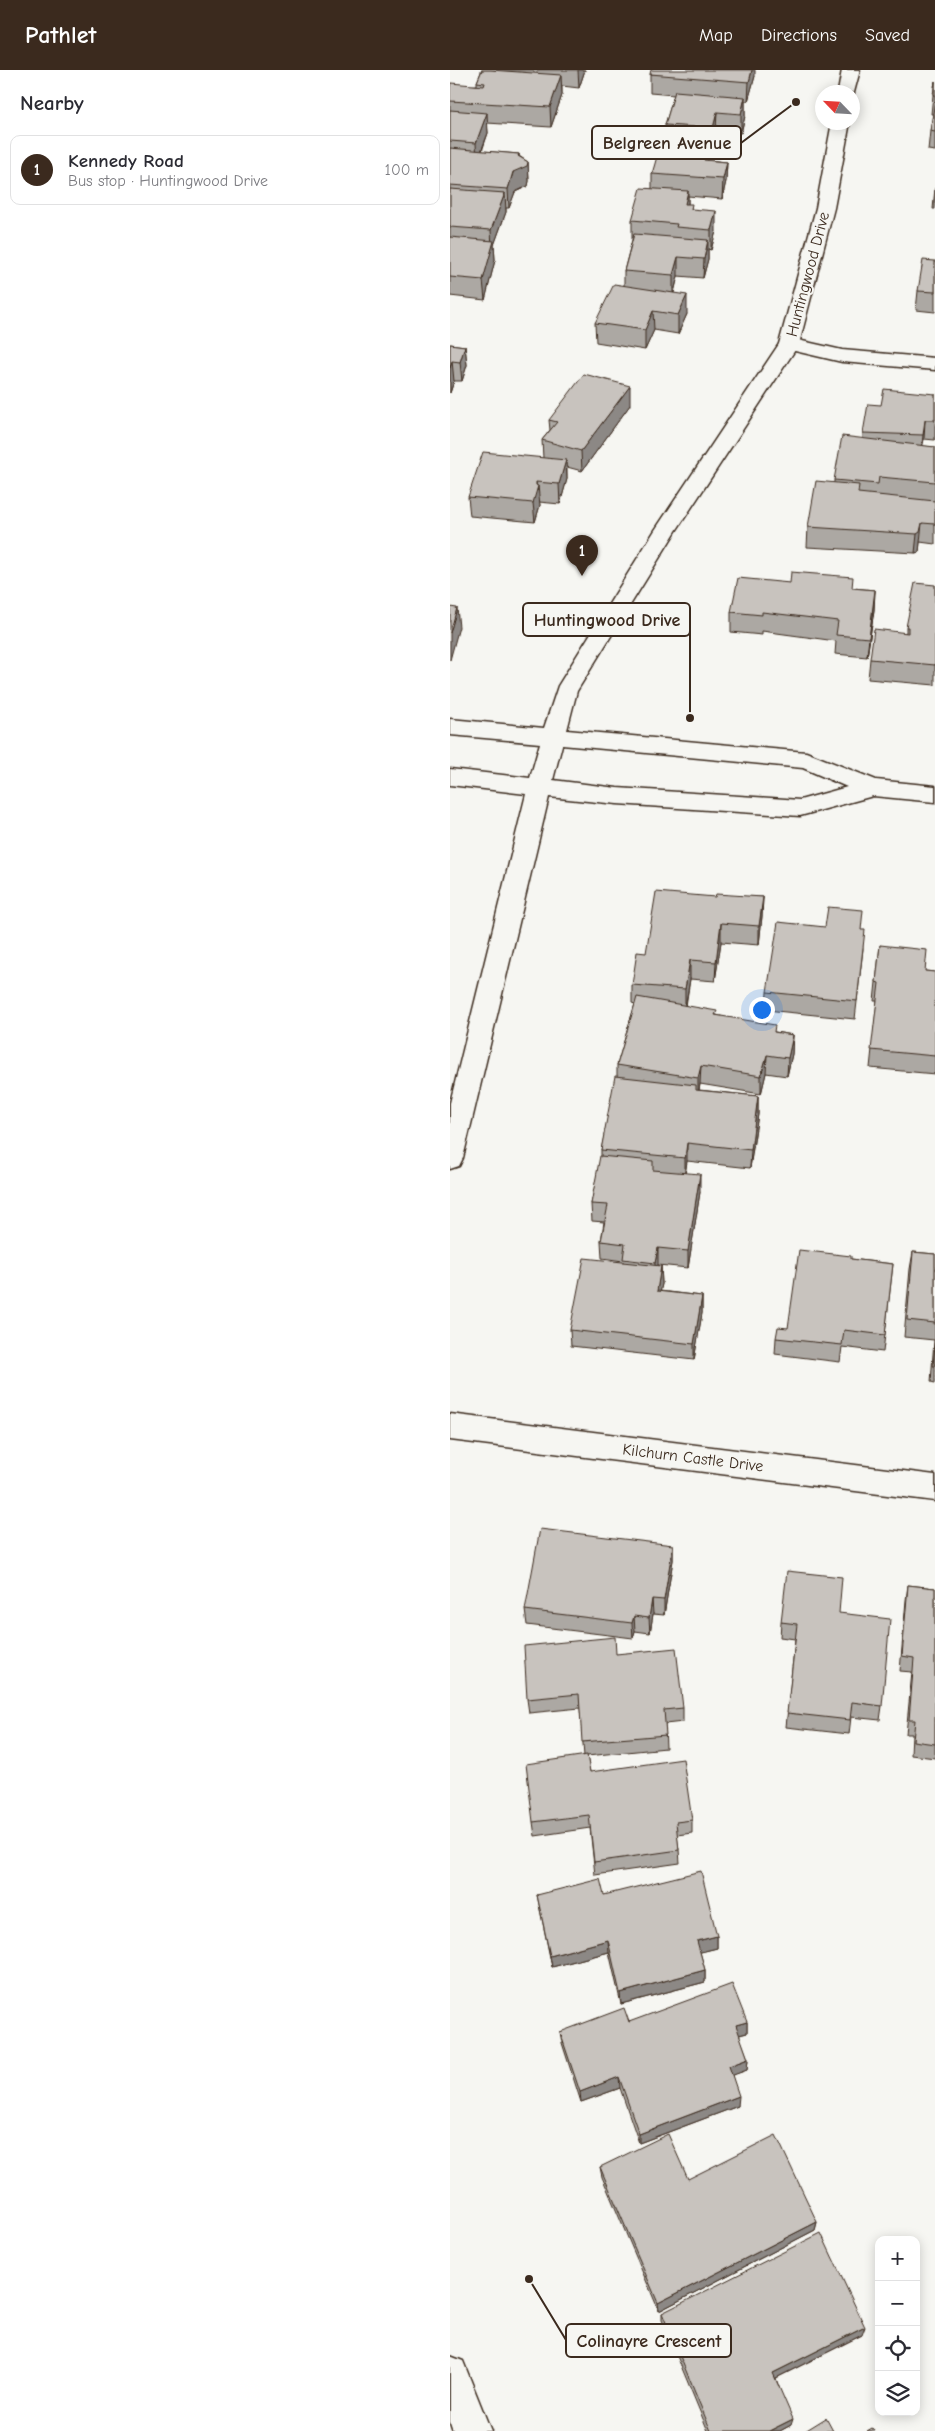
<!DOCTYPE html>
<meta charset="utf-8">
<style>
:root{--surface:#fff;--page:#f7f7f7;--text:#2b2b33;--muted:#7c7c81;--line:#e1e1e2;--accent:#3b2a1e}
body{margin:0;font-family:"Comic Neue",sans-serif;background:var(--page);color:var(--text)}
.controls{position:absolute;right:15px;bottom:15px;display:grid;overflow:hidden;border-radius:10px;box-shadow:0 2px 12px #0003}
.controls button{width:45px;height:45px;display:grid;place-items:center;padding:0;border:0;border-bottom:1px solid var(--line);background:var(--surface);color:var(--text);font:25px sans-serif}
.compass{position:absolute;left:365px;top:15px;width:45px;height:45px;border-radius:50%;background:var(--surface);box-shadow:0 2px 12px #0003;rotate:295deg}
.you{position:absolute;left:311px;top:939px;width:18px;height:18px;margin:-12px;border:4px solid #fff;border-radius:50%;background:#1a73e8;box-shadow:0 0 0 8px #1a73e833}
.badge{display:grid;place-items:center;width:32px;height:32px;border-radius:50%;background:var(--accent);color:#fff;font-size:16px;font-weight:700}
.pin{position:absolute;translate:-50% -41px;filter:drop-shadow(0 1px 2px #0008)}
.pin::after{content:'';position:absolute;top:26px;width:18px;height:15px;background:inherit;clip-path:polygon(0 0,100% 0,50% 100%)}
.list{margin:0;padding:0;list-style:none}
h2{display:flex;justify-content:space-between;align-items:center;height:65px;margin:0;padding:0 20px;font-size:21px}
h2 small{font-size:16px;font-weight:400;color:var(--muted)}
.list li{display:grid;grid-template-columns:32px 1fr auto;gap:15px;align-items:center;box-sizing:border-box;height:70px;margin:0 10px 10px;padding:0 10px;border:1px solid var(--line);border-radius:10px}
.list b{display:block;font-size:19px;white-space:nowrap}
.list p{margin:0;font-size:16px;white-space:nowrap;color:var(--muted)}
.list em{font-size:16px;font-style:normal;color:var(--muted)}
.icon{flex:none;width:28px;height:28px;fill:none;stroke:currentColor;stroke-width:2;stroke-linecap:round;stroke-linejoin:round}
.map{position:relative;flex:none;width:485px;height:2361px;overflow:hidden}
header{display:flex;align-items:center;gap:30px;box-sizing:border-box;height:70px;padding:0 25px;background:var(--accent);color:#fff}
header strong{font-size:24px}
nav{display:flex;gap:28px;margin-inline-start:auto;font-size:18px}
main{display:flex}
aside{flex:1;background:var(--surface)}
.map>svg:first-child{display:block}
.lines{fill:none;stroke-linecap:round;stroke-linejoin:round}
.street-casing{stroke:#3b2a1e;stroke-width:3}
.secondary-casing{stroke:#3b2a1e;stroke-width:3}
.street{fill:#f6f6f2;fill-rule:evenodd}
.secondary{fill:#f6f6f2;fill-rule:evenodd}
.wall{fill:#aca8a3;stroke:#3b2a1e}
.shaded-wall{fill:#8c8885;stroke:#3b2a1e}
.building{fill:#c8c3be;stroke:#3b2a1e}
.labels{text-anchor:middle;stroke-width:4;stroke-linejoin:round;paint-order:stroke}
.street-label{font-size:16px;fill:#3b2a1e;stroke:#f6f6f2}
.leader{fill:none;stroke:#3b2a1e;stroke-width:2}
.callout-dot{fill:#3b2a1e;stroke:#f6f6f2;stroke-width:2}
.callout{fill:#f6f6f2;stroke:#3b2a1e;stroke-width:2}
.callout-label{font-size:18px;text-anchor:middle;font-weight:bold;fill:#3b2a1e}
</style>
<header>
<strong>Pathlet</strong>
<nav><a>Map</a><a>Directions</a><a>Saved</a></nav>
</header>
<main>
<aside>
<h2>Nearby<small></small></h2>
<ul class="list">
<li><span class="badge">1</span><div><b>Kennedy Road</b><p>Bus stop · Huntingwood Drive</p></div><em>100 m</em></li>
</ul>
</aside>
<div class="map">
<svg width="485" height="2361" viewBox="0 0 485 2361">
<rect width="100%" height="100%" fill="#f6f6f2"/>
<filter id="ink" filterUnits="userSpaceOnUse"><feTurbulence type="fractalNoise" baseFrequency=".02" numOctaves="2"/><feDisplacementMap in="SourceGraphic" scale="10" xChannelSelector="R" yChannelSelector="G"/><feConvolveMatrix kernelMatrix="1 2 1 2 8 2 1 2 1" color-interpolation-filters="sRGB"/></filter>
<g filter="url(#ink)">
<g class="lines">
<g class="street-casing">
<g id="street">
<polygon points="339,268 392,280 485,288 485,300 392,292 332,278 329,274 332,270"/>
<polygon points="0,1344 485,1405 485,1431 0,1370"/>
</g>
</g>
<g class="secondary-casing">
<g id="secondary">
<polygon points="392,0 410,0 403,26 402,22 388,22"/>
<path d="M 382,52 L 400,52 L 384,138 L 349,274 L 226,461 L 127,621 L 117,660 L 356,682 L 426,710 L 485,716 L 485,732 L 423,726 L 350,746 L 167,734 L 99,727 L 13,1088 L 9,1096 L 0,1099 L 0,1033 L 76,724 L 0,715 L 0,699 L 80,708 L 90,673 L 0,665 L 0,649 L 94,658 L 108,616 L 205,460 L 329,274 L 366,138 ZM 112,675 L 353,698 L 397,717 L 350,730 L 167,718 L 103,710 Z"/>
<polygon points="0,2286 13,2291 41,2361 3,2361 0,2352"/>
</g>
</g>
<use href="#street" class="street"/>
<use href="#secondary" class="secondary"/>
</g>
<g class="wall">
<polygon points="31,0 135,0 129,18 112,16 112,25 101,57 37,53 38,63 32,81 69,84 69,86 78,92 79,111 78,116 65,122 59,138 56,138 56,142 44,175 45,190 35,230 0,226 0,17 27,15 27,12 31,2"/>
<polygon points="200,4 305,6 298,31 295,31 295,46 291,63 266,61 262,78 258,77 258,90 277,92 276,111 272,129 238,126 238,134 242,139 266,161 261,180 258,179 258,189 253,208 228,206 224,223 237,244 228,264 204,260 195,280 146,272 145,253 174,216 174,201 182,170 182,150 202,118 202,104 215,69 215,55 224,25 200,23"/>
<polygon points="485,11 485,81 478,80 480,61 483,44 481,44 483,25"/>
<polygon points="485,118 485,139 483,139"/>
<polygon points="485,191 485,242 466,240 468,221"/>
<polygon points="0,274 15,276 17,295 12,311 4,311 0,323"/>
<polygon points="485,324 485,370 474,369 472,376 485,377 485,474 470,472 469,482 465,483 357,477 358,457 384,412 384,410 413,369 413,363 431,335"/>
<polygon points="180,335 132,401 117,397 117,409 110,434 89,432 90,435 85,452 20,446 18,427 93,388 92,370 100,360 99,350"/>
<polygon points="485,515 485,615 418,609 420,589 456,562 456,557"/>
<polygon points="403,518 425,520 424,540 417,587 385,584 386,571 312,561 312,565 281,562 281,542"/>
<polygon points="265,827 313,827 312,846 309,875 271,872 265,911 240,909 236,936 325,962 343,965 342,984 337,1006 316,1003 311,1024 250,1014 249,1020 308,1026 308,1044 300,1098 237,1091 235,1103 250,1122 238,1198 208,1195 208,1196 211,1196 212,1214 210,1221 252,1226 252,1243 244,1290 121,1276 120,1260 173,1192 173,1191 152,1188 151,1171 154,1152 142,1151 141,1134 151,1086 151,1080 167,1007 167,995 185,934 182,933 182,915 196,883"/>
<polygon points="411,860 413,879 405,949 316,940 317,922"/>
<polygon points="430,875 475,901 485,902 485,1004 420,998 427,931 424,931"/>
<polygon points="463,1182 485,1184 485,1313 481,1312 484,1270 454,1267 460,1199"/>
<polygon points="401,1189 443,1194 433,1282 392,1277 390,1292 325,1284 326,1268 338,1258"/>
<polygon points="223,1475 223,1490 214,1545 203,1544 200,1563 185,1561 183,1568 77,1555 75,1540"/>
<polygon points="458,1515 485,1518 485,1688 461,1685 462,1664 456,1664 462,1602 450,1601 456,1530"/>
<polygon points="389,1543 432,1636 430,1650 401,1647 399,1664 336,1657 345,1569 330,1567 331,1552"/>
<polygon points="166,1584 233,1638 233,1652 215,1654 216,1678 137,1686 140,1702 242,1750 242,1763 227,1765 229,1780 230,1793 145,1805 140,1758 85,1766 83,1752 134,1686 130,1638 79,1643 77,1629"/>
<polygon points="87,1825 154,1825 267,1866 267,1878 250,1882 255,1900 255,1912 171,1934 159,1882 102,1897"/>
<polygon points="179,1952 297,1952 297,1963 289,1965 298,1989 297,2000 282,2005 288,2036 189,2073 170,2018 131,2032 112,1973 110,1962"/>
<polygon points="150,2097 238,2109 367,2152 365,2160 209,2241 152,2107"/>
<polygon points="212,2243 412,2265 326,2308 341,2355 330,2361 258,2361 212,2250"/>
</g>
<g class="shaded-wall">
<polygon points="128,0 135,0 129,18"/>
<polygon points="302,0 305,0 305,6 298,31 299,12"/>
<polygon points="111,5 112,25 101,57 100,37"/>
<polygon points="295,27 295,46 291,63 291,44"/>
<polygon points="267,42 266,61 262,78 263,58"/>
<polygon points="37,43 38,63 27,92 26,73"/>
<polygon points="258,73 258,92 254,109 254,90"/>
<polygon points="69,84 70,99 78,92 79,111 78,116 65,122 59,138 58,119"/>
<polygon points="277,92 276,111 272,129 273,109"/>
<polygon points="238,121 238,140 235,134"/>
<polygon points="55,123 56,142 44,175 45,190 35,230 33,210 42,177 41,160"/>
<polygon points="266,141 266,161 261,180 261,160"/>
<polygon points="258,170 258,189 253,208 254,189"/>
<polygon points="228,187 228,206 223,225 223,205"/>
<polygon points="237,225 237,244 228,264 228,245"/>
<polygon points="203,241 204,260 195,280 195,260"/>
<polygon points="15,276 17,295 12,311 10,292"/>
<polygon points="2,291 4,311 0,323 0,298"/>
<polygon points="180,316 180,335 132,401 131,381"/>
<polygon points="475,350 474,369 471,385 473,365"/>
<polygon points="116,390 117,409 110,434 109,414"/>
<polygon points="86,412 87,421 88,416 90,435 85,452 83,433"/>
<polygon points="472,453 469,482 465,483 467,464"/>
<polygon points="425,520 424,540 417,587 419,568"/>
<polygon points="7,538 9,557 0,590 0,563"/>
<polygon points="313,827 312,846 309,875 309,856"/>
<polygon points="271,853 271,872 265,911 266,892"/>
<polygon points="240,890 240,909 235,938 235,919"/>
<polygon points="343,965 342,984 337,1006 338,988"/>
<polygon points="317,985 316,1003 311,1024 311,1006"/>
<polygon points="251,996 250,1014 248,1026 248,1008"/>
<polygon points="308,1026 308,1044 300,1098 301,1080"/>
<polygon points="237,1073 237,1091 235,1106 235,1088"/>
<polygon points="250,1104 250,1122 238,1198 238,1181"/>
<polygon points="208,1178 208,1195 205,1210 205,1193"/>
<polygon points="211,1196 212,1214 207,1238 207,1221"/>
<polygon points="252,1226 252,1243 244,1290 244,1274"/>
<polygon points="223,1475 223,1490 214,1545 214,1530"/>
<polygon points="202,1529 203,1544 200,1563 199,1548"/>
<polygon points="184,1546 185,1561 183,1568 182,1553"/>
<polygon points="267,1866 267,1878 247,1883 247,1871"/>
<polygon points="158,1870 159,1882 102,1897 100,1886"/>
<polygon points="255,1900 255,1912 171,1934 170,1923"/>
<polygon points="297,1952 297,1963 285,1966 286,1955"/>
<polygon points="298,1989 297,2000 278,2007 279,1996"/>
<polygon points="169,2007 170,2018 131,2032 130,2022"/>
<polygon points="289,2026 288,2036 189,2073 189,2064"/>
<polygon points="367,2152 365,2160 209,2241 208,2233"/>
<polygon points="415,2257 412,2265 322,2310 323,2303"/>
<polygon points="343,2349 341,2355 330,2361 319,2361"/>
</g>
<g class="building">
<polygon points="32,0 41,0 111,5 100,37 0,31 0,17 1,13 34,16 35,13 27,12"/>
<polygon points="201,0 302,0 299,12 200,4"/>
<polygon points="485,11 485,25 483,25"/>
<polygon points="225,21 295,27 291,44 267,42 263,58 215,55"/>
<polygon points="485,31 485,62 480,61"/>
<polygon points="0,40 37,43 26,73 0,71"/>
<polygon points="212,69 258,73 254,90 277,92 273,109 202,104"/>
<polygon points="0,78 69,84 68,86 78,92 77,96 63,102 58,119 0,115"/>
<polygon points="191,118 238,121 235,134 242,134 241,139 266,141 261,160 226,157 227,154 182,150"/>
<polygon points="0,119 55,123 41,160 0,157"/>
<polygon points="184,164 258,170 254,189 228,187 223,205 174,201"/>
<polygon points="0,167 44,171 33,210 0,207"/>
<polygon points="473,190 485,191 485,222 468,221"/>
<polygon points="164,214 237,225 228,245 203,241 195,260 145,253"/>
<polygon points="0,274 15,276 10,292 2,291 0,298"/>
<polygon points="134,304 180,316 131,381 92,370 107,352 99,350"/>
<polygon points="434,319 485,324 485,350 475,350 473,365 413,363 418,334 431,335"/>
<polygon points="392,366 485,377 485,412 429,407 428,414 384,410"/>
<polygon points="33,382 116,390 109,414 86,412 86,415 88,416 83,433 18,427"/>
<polygon points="366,411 409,415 408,423 485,431 485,454 472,453 470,462 467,464 358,457"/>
<polygon points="341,502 403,507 402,518 425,520 419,568 386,565 388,551 312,542 312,545 281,542 288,508 340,513"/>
<polygon points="465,513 485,515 485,595 420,589 424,559 458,563 458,557 456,557"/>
<polygon points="0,537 7,538 0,563"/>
<polygon points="206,822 265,827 266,824 313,827 309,856 271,853 266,892 240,890 235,919 182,915 187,882 196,883"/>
<polygon points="378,837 413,840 411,860 415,860 407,931 317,922 328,852 375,857"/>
<polygon points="430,875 477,880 475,901 485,902 485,986 421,980 429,913 426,912"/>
<polygon points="187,927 267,941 265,945 325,955 324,962 343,965 338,988 317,985 311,1006 251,996 248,1008 167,995"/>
<polygon points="165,1006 246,1015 246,1020 308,1026 301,1080 237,1073 235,1088 151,1080"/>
<polygon points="150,1086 203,1091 203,1100 250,1104 238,1181 208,1178 205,1193 173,1189 175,1174 151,1171 158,1135 141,1134"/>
<polygon points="349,1180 401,1186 401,1189 443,1194 435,1265 394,1260 392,1275 326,1268 328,1257 338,1258"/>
<polygon points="463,1182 485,1184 485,1253 457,1250"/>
<polygon points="134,1188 211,1196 207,1221 252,1226 244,1274 120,1260"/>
<polygon points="485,1273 485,1296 483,1296"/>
<polygon points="90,1459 223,1475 214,1530 202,1529 199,1548 184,1546 182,1553 75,1540"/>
<polygon points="337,1501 392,1507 389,1543 440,1549 432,1636 402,1632 400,1650 337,1643 347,1554 331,1552"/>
<polygon points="458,1515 485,1518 485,1674 463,1671 465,1650 459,1650 464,1588 452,1586"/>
<polygon points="165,1567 166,1584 226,1578 233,1638 214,1640 216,1665 132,1672 129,1624 77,1629 74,1576"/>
<polygon points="137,1685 140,1702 233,1689 242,1750 226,1752 229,1780 144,1792 139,1745 83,1752 76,1694"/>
<polygon points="251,1801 267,1866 247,1871 255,1900 170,1923 158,1870 100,1886 87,1825 150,1809 154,1825"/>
<polygon points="282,1914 297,1952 286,1955 298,1989 279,1996 289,2026 189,2064 169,2007 130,2022 110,1962 174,1938 179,1952"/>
<polygon points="218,2064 238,2109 326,2065 367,2152 208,2233 150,2097"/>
<polygon points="371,2163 415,2257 323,2303 343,2349 319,2361 261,2361 212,2243"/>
<polygon points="376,2348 383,2361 355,2361"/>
<polygon points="422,2358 424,2361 417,2361"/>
</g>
</g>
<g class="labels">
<g class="street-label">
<text transform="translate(357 204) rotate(-75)" y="6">Huntingwood Drive</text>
<text transform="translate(243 1387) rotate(7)" y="6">Kilchurn Castle Drive</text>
</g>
</g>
<path class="leader" d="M346 32L291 73M240 648L240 550M79 2209L116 2270"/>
<g class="callout-dot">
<circle cx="346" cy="32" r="5"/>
<circle cx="240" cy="648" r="5"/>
<circle cx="79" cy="2209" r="5"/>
</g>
<g class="callout">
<rect x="142" y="56" width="149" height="33" rx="5"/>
<rect x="73" y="533" width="167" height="33" rx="5"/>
<rect x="116" y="2254" width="165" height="33" rx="5"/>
</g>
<g class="callout-label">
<text x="217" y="79">Belgreen Avenue</text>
<text x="157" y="556">Huntingwood Drive</text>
<text x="199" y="2277">Colinayre Crescent</text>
</g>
</svg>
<div class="controls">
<button>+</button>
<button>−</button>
<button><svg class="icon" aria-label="locate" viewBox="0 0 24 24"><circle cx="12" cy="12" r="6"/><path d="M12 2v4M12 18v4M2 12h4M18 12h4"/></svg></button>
<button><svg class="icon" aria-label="layers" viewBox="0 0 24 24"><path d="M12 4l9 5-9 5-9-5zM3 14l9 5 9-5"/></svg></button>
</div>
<svg class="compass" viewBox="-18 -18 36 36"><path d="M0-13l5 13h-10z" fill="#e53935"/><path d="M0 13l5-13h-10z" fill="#7c7c81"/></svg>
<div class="you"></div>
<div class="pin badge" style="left:132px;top:506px">1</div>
</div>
</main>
